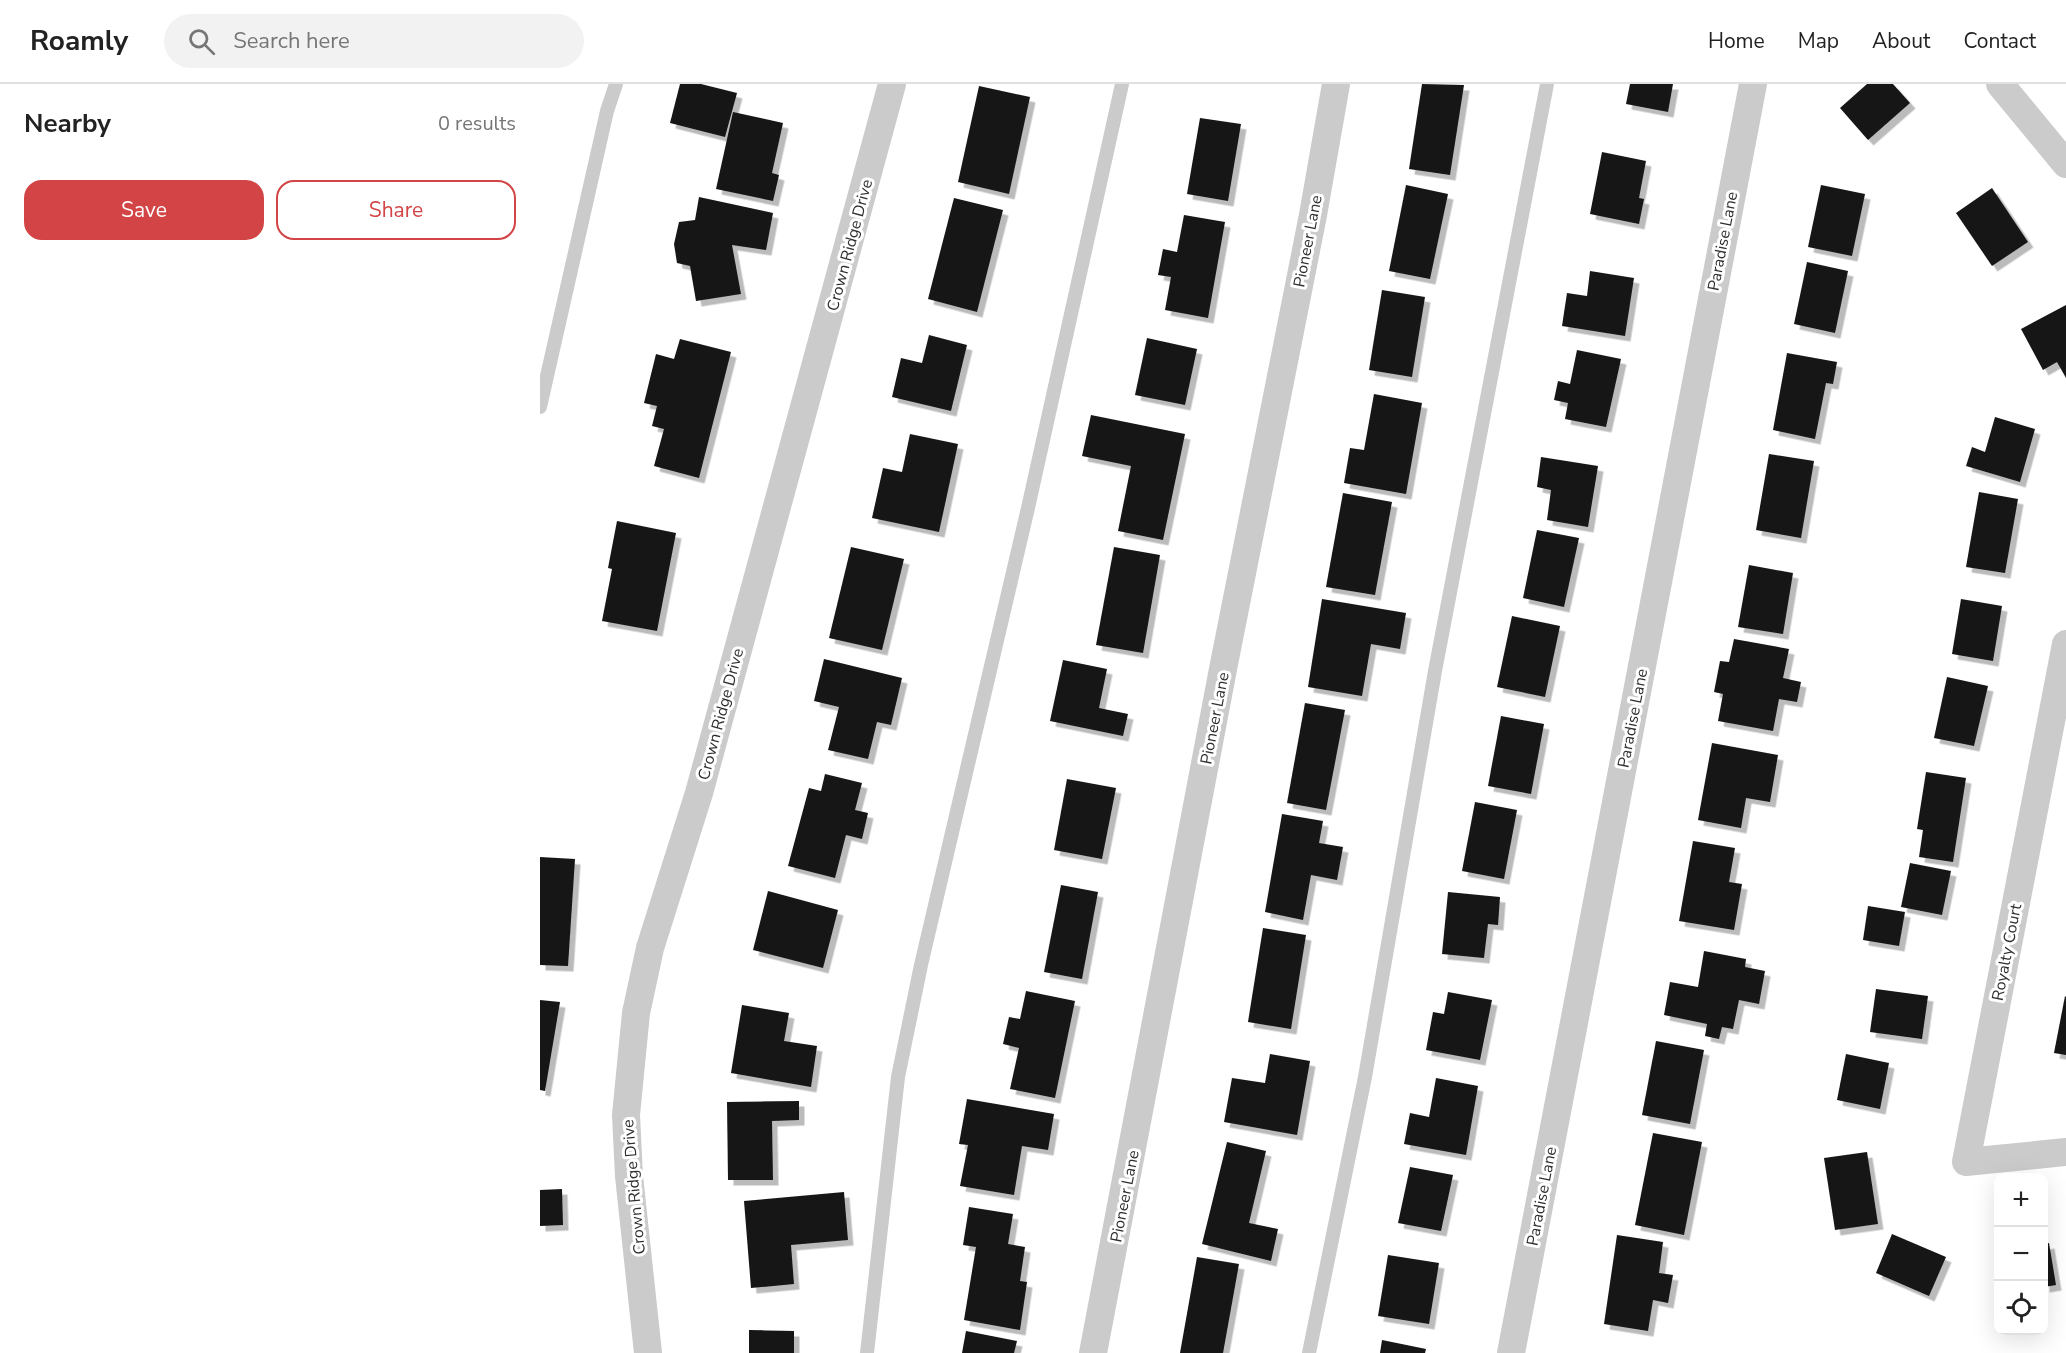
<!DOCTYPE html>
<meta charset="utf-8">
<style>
:root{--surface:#fff;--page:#f2f2f2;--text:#222;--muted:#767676;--line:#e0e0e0;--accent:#d24445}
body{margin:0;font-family:"Nunito Sans",sans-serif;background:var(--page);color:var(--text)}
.controls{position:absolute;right:18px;bottom:18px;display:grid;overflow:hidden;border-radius:12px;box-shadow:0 6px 24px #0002}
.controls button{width:54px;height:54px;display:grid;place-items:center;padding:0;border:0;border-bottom:2px solid var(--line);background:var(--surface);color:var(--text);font:30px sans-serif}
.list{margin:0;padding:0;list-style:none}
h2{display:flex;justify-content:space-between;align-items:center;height:78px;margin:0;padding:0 24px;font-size:26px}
h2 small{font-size:20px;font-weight:400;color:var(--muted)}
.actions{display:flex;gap:12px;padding:18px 24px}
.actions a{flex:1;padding:14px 0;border:2px solid var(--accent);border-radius:18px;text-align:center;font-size:21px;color:var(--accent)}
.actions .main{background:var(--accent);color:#fff}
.icon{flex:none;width:33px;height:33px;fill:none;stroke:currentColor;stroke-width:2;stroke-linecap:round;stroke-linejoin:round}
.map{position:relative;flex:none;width:1526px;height:1269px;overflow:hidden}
header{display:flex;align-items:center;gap:36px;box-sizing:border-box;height:84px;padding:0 30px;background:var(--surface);border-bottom:2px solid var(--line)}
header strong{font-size:28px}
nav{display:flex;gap:33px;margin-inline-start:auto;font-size:21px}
.search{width:420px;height:54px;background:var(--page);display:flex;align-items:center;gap:15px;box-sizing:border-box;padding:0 21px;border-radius:33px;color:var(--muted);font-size:22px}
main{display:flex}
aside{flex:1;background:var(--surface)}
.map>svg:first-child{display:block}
.building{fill:#151515;filter:url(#shadow)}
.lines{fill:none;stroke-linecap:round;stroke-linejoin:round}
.service{stroke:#cbcbcb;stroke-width:14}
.minor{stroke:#cbcbcb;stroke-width:28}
.labels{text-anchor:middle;stroke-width:6;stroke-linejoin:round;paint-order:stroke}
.street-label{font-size:16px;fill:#2e2e2e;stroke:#fff}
</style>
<header>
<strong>Roamly</strong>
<div class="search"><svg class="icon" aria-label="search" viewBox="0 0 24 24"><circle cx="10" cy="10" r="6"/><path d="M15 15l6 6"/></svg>Search here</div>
<nav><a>Home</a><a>Map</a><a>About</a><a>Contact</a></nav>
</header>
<main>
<aside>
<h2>Nearby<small>0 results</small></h2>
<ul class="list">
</ul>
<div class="actions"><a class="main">Save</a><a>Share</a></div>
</aside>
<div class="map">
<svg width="1526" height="1269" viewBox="0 0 1526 1269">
<defs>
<filter id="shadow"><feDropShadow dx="5.5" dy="5.5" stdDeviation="0" flood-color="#0004"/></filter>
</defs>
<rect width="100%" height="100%" fill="#fff"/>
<g class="building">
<polygon points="140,0 161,0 197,9 185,53 130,39"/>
<polygon points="882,0 924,1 910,91 869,85"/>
<polygon points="1090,0 1133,0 1128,28 1086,20"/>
<polygon points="1327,0 1353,0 1370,19 1328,56 1300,24"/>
<polygon points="439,2 490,13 469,110 418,98"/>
<polygon points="193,28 243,39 232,89 239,91 233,117 176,105"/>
<polygon points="660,34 701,40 688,117 647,110"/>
<polygon points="1062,68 1106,77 1099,114 1104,115 1099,140 1050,130"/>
<polygon points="866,101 908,110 890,195 849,187"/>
<polygon points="1281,101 1325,110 1312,172 1268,163"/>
<polygon points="1452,104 1488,158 1452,182 1416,129"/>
<polygon points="159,113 233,129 226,166 192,161 201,210 156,217 150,182 137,179 134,160 139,138 155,136"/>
<polygon points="414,114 463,126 437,228 388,215"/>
<polygon points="644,131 685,138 668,234 625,226 631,193 618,191 623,165 637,168"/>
<polygon points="1267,178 1308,187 1295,249 1254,240"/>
<polygon points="1050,187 1094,194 1085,252 1022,242 1027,209 1047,212"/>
<polygon points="842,206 885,213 872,293 829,286"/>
<polygon points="1526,221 1526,294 1517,278 1503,286 1481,245"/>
<polygon points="389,251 427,261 411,327 352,313 361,274 382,279"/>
<polygon points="607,254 657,265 645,321 595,311"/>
<polygon points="140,255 191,268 159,394 114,382 124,345 112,342 117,322 104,319 116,270 134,275"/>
<polygon points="1037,266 1081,275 1066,343 1025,335 1028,319 1014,316 1018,297 1030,300"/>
<polygon points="1247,269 1297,278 1293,300 1286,299 1275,355 1233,346"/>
<polygon points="834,310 882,319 866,410 804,399 810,364 824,366"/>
<polygon points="551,331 645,350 623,456 578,447 591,382 542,372"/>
<polygon points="1455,333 1495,345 1480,398 1426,382 1432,363 1445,368"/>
<polygon points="370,350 418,360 399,448 332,434 343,384 362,388"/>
<polygon points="1229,370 1274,377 1261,454 1216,446"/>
<polygon points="1001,373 1058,382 1048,443 1007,436 1011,406 997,403"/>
<polygon points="1439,408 1478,415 1465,489 1426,483"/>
<polygon points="803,409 852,418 835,511 786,503"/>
<polygon points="77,437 136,449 117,547 62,537 72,485 68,484"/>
<polygon points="997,446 1039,454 1024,523 983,514"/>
<polygon points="311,463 364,475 342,566 289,554"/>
<polygon points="574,463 620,471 603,569 556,561"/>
<polygon points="1209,481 1253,489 1243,550 1198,543"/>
<polygon points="782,515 866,529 860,565 831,560 822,612 768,603"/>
<polygon points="1421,515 1462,522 1453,577 1412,570"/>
<polygon points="972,532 1020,542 1005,613 957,603"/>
<polygon points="1194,555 1249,565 1243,594 1261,598 1257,618 1239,615 1233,647 1178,637 1183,610 1174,608 1180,577 1189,578"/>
<polygon points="284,575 362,594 351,641 337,638 328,675 288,666 299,623 274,617"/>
<polygon points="523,576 567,585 559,624 588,630 583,652 510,637"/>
<polygon points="1407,593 1448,602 1434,662 1394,654"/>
<polygon points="765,619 805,626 786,726 747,719"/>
<polygon points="961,632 1004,640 991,710 948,702"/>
<polygon points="1172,659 1238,671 1230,718 1206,714 1201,744 1158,736"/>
<polygon points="1386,688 1426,694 1413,778 1379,773 1383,746 1377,745"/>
<polygon points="285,690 322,699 315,726 328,729 322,755 306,751 295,794 248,782 269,704 281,707"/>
<polygon points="527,695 576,704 562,775 514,766"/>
<polygon points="935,718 977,726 964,795 922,787"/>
<polygon points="742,730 783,737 779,759 803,763 797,796 771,791 763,836 725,828"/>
<polygon points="1153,757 1195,764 1189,798 1202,800 1194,846 1139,837"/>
<polygon points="0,773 35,775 28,882 0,881"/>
<polygon points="1370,779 1411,787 1402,831 1361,823"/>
<polygon points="521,801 558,808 542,895 504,888"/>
<polygon points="228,807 298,826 283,884 213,866"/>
<polygon points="908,808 960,813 958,841 948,840 944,874 902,870"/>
<polygon points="1328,822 1365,828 1359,862 1323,856"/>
<polygon points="723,844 766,851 751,945 708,938"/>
<polygon points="1164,867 1206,875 1205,883 1225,887 1219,920 1199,916 1193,945 1182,943 1179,955 1165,952 1167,940 1124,931 1130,898 1158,903"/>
<polygon points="1336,905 1388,912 1382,955 1330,948"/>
<polygon points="486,907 535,917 515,1014 470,1005 479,964 463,960 469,933 480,935"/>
<polygon points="908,908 952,916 940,976 886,966 893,928 904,930"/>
<polygon points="1525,912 1526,913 1526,971 1514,969"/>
<polygon points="0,916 20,918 5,1007 0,1006"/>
<polygon points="202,921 249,929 244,957 277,962 271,1003 191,989"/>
<polygon points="1116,957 1164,966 1150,1040 1102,1031"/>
<polygon points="730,970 770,977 757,1051 684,1038 692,994 725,999"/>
<polygon points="1306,970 1349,979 1340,1025 1297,1016"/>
<polygon points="896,994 938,1002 926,1071 864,1060 870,1029 889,1033"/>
<polygon points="427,1015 514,1030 508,1066 482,1062 474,1111 420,1102 428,1061 419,1060"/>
<polygon points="259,1017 259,1036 232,1037 233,1096 188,1096 187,1018"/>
<polygon points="1113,1049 1162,1058 1144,1151 1095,1141"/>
<polygon points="687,1058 726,1067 709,1139 738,1145 731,1177 662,1160"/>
<polygon points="1327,1068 1338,1140 1295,1146 1284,1074"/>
<polygon points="870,1083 913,1091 901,1147 858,1139"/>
<polygon points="22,1105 23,1141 0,1142 0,1106"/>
<polygon points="304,1108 308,1156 251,1161 254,1200 211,1204 204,1117"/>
<polygon points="429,1123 473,1130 468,1160 485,1163 480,1197 487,1198 480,1246 424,1236 436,1163 423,1161"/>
<polygon points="1352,1150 1406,1173 1389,1212 1336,1189"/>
<polygon points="1077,1151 1123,1158 1119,1189 1133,1191 1128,1219 1113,1216 1108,1247 1064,1240"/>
<polygon points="1509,1159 1516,1201 1504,1203 1504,1160"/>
<polygon points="848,1171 899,1179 889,1240 838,1232"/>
<polygon points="657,1173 699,1180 683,1269 640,1269"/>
<polygon points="209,1246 254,1247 254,1269 209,1269"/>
<polygon points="426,1247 477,1257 474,1269 422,1269"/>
<polygon points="842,1256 886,1265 885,1269 840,1269"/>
</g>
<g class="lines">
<g class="service">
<polyline points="0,323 67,27 76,0"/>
<polyline points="327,1269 358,993 381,881 488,424 582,0"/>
<polyline points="769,1269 825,993 895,587 1007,0"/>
</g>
<g class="minor">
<polyline points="1460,0 1526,80"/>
<polyline points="1526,560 1426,1078 1526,1068"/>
<polyline points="108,1269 89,1092 86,1031 96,929 110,864 159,709 352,0"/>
<polyline points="553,1269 683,585 773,131 796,0"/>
<polyline points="971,1269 1213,0"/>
</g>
</g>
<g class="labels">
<g class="street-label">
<text transform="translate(767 157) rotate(-79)" y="6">Pioneer Lane</text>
<text transform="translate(1182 157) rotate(-79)" y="6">Paradise Lane</text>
<text transform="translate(309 161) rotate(-75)" y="6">Crown Ridge Drive</text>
<text transform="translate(180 630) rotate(-75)" y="6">Crown Ridge Drive</text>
<text transform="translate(674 634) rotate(-79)" y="6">Pioneer Lane</text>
<text transform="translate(1092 634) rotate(-79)" y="6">Paradise Lane</text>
<text transform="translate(1466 868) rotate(-79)" y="6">Royalty Court</text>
<text transform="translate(93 1103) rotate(-95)" y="6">Crown Ridge Drive</text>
<text transform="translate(584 1112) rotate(-79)" y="6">Pioneer Lane</text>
<text transform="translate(1001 1112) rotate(-79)" y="6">Paradise Lane</text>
</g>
</g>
</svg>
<div class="controls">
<button>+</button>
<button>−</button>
<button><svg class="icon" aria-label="locate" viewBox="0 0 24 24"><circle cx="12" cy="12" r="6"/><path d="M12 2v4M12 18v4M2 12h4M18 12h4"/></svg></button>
</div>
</div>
</main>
